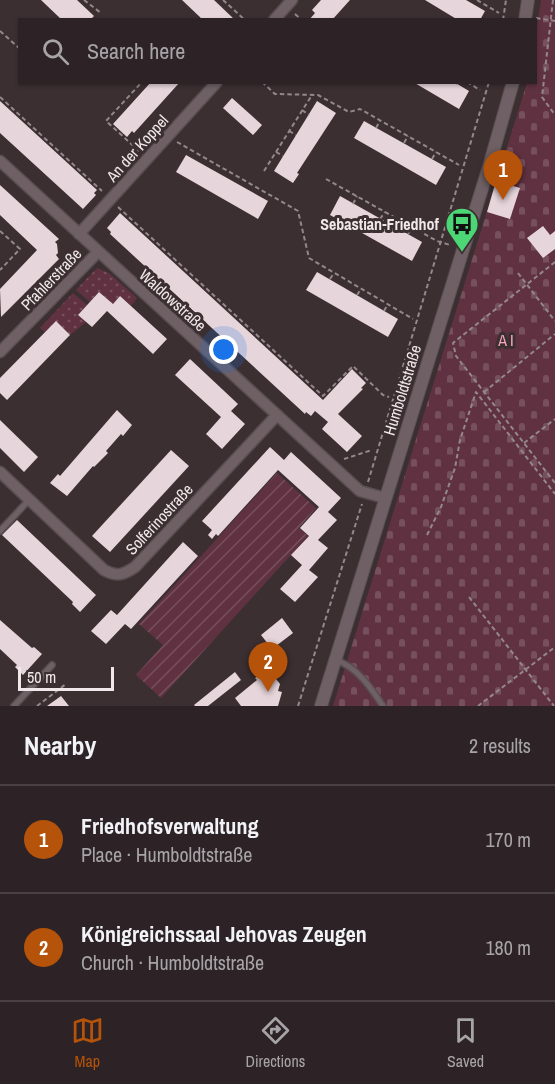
<!DOCTYPE html>
<meta charset="utf-8">
<style>
:root{--surface:#2d2326;--page:#352b2e;--text:#f1f3f6;--muted:#a7a4a7;--line:#484043;--accent:#b45309}
body{margin:0;font-family:"Archivo Narrow",sans-serif;background:var(--page);color:var(--text)}
.scale{position:absolute;left:18px;bottom:15px;width:96px;box-sizing:border-box;padding-left:6px;border:3px solid #f1e8eb;border-top:0;font-size:16px;line-height:21px;white-space:nowrap;color:#f1e8eb;-webkit-text-stroke:4px #3c2f32;paint-order:stroke}
.you{position:absolute;left:224px;top:350px;width:21px;height:21px;margin:-15px;border:4px solid #fff;border-radius:50%;background:#1a73e8;box-shadow:0 0 0 9px #1a73e833}
.badge{display:grid;place-items:center;width:39px;height:39px;border-radius:50%;background:var(--accent);color:#fff;font-size:20px;font-weight:700}
.pin{position:absolute;translate:-50% -50px;filter:drop-shadow(0 2px 3px #0008)}
.pin::after{content:'';position:absolute;top:32px;width:21px;height:18px;background:inherit;clip-path:polygon(0 0,100% 0,50% 100%)}
.list{margin:0;padding:0;list-style:none}
h2{display:flex;justify-content:space-between;align-items:center;height:78px;margin:0;padding:0 24px;font-size:26px}
h2 small{font-size:20px;font-weight:400;color:var(--muted)}
.list li{display:grid;grid-template-columns:39px 1fr auto;gap:18px;align-items:center;box-sizing:border-box;height:108px;padding:0 24px;border-top:2px solid var(--line)}
.list b{display:block;font-size:22px;white-space:nowrap}
.list p{margin:0;font-size:20px;white-space:nowrap;color:var(--muted)}
.list em{font-size:20px;font-style:normal;color:var(--muted)}
.icon{flex:none;width:33px;height:33px;fill:none;stroke:currentColor;stroke-width:2;stroke-linecap:round;stroke-linejoin:round}
.map{position:relative;flex:none;width:555px;height:706px;overflow:hidden}
.search{position:absolute;background:var(--surface);box-shadow:0 2px 4px #0004;left:18px;right:18px;top:18px;height:66px;display:flex;align-items:center;gap:15px;box-sizing:border-box;padding:0 21px;border-radius:0px;color:var(--muted);font-size:22px}
.sheet{height:294px;background:var(--surface)}
nav{display:flex;justify-content:space-around;align-items:center;box-sizing:border-box;height:84px;border-top:2px solid var(--line);background:var(--surface);font-size:16px;color:var(--muted)}
nav a{display:grid;justify-items:center;gap:3px}
nav .on{color:var(--accent)}
.map>svg:first-child{display:block}
.grass{fill:url(#grass-dots)}
.cemetery{fill:url(#cemetery-stones)}
.garden{fill:url(#garden-furrows)}
.building{fill:#e6d5da}
.lines{fill:none;stroke-linecap:round;stroke-linejoin:round}
.service-casing{stroke:#584d50;stroke-width:8}
.minor-casing{stroke:#584d50;stroke-width:13}
.tertiary-casing{stroke:#584d50;stroke-width:14}
.path{stroke:#93888b;stroke-width:2;stroke-dasharray:4.5 3;stroke-linecap:butt}
.service{stroke:#6e6064;stroke-width:5}
.minor{stroke:#6e6064;stroke-width:10}
.tertiary{stroke:#6e6064;stroke-width:12}
.labels{text-anchor:middle;stroke-width:6;stroke-linejoin:round;paint-order:stroke}
.street-label{font-size:16px;fill:#f1e8eb;stroke:#3c2f32}
.poi-label{font-size:16px;font-weight:bold;fill:#f1e8eb;stroke:#3c2f32;text-anchor:end}
.park-label{font-size:16px;fill:#f8a5be;stroke:#3c2f32}
</style>
<div class="map">
<svg width="555" height="706" viewBox="0 0 555 706">
<defs>
<pattern id="grass-dots" width="8" height="8" patternUnits="userSpaceOnUse" patternTransform="scale(1.5)"><rect width="8" height="8" fill="#603241"/><path d="M2 2h.1M6 6h.1" fill="none" stroke="#77505d" stroke-width="1.8" stroke-linecap="round"/></pattern>
<pattern id="cemetery-stones" width="16" height="16" patternUnits="userSpaceOnUse" patternTransform="scale(1.5)"><rect width="16" height="16" fill="#603241"/><path d="M2 7V4a2 2 0 0 1 4 0v3zM10 15v-3a2 2 0 0 1 4 0v3z" fill="#77505d"/></pattern>
<pattern id="garden-furrows" width="10" height="10" patternUnits="userSpaceOnUse" patternTransform="scale(1.5)"><rect width="10" height="10" fill="#603241"/><path d="M-1 1l2-2M0 10L10 0M9 11l2-2" fill="none" stroke="#77505d"/></pattern>
</defs>
<rect width="100%" height="100%" fill="#3c2f32"/>
<g class="grass">
<polygon points="97,268 109,273 137,298 131,306 120,296 113,304 99,292 90,302 76,290"/>
<polygon points="73,293 87,305 78,315 86,322 70,335 56,322 45,332 40,328"/>
</g>
<polygon class="cemetery" points="541,0 555,0 555,706 333,706 527,83 536,82 536,34"/>
<polygon class="garden" points="277,473 316,508 299,528 308,536 161,698 136,675 163,645 139,624"/>
<g class="building">
<polygon points="41,0 77,0 94,16 90,20 62,20"/>
<polygon points="182,0 214,0 235,20 203,20"/>
<polygon points="321,0 350,0 332,20 309,20 315,13 312,10"/>
<polygon points="425,0 466,0 485,11 480,20 458,20"/>
<polygon points="151,82 180,82 134,133 132,131 127,137 113,124"/>
<polygon points="413,82 454,82 469,91 459,109"/>
<polygon points="232,98 262,125 253,135 223,108"/>
<polygon points="0,101 97,190 94,193 96,195 83,209 0,133"/>
<polygon points="317,101 336,113 297,173 299,174 293,183 274,171"/>
<polygon points="364,121 446,167 436,185 354,138"/>
<polygon points="186,155 268,201 258,219 176,172"/>
<polygon points="496,181 520,188 510,219 487,212"/>
<polygon points="0,185 59,239 55,242 57,244 58,253 56,255 59,259 1,317 0,289 37,250 0,215"/>
<polygon points="340,196 422,242 412,261 330,215"/>
<polygon points="120,213 323,400 352,369 366,383 361,388 363,389 338,414 362,436 347,452 322,429 328,422 315,411 311,416 306,412 305,414 110,234 111,232 107,228"/>
<polygon points="543,226 550,235 555,231 555,249 543,258 527,238"/>
<polygon points="317,272 398,319 388,337 306,290"/>
<polygon points="99,292 113,304 120,296 167,339 153,354 107,311 92,327 78,315"/>
<polygon points="56,321 70,335 7,400 0,393 0,378"/>
<polygon points="190,359 238,404 231,411 245,424 222,449 206,434 221,417 175,375"/>
<polygon points="117,410 132,425 123,436 121,434 106,451 108,453 94,467 93,466 67,496 50,483 58,474 60,476"/>
<polygon points="0,420 38,457 24,472 0,448"/>
<polygon points="270,447 284,460 291,452 341,498 328,512 337,520 318,540 328,548 309,570 318,577 295,602 280,589 302,565 291,555 309,536 300,528 319,507 278,470 218,536 216,534 212,539 208,535 212,530 202,521"/>
<polygon points="171,450 189,466 110,552 92,536"/>
<polygon points="17,520 96,595 80,612 72,604 73,602 2,535"/>
<polygon points="183,542 198,556 131,629 125,624 106,644 91,631 111,610 117,615"/>
<polygon points="282,618 293,633 272,649 261,635"/>
<polygon points="0,620 32,648 34,647 42,654 23,675 15,667 17,665 0,649"/>
<polygon points="269,670 280,684 278,691 282,692 278,706 241,706 235,698 257,680 255,678"/>
<polygon points="235,672 241,680 208,706 195,706 194,705"/>
<polygon points="61,696 69,706 47,706"/>
</g>
<g class="lines">
<g class="service-casing">
<g id="service">
<polyline points="0,531 29,500"/>
<path d="M 336,660 C 357,667 371,688 383,706"/>
<polyline points="14,706 52,665"/>
</g>
</g>
<g class="minor-casing">
<g id="minor">
<polyline points="274,20 292,0"/>
<polyline points="0,161 360,491 385,498"/>
<polyline points="79,234 217,82"/>
<polyline points="0,352 98,252"/>
<path d="M 0,472 L 104,570 C 117,577 123,575 135,567 L 277,415"/>
</g>
</g>
<g class="tertiary-casing">
<g id="tertiary">
<polyline points="525,20 528,0"/>
<polyline points="321,706 490,163 513,82"/>
</g>
</g>
<g class="path">
<polyline points="84,0 101,13"/>
<polyline points="223,0 245,20"/>
<polyline points="477,0 499,13"/>
<polyline points="553,0 542,97 555,115"/>
<polyline points="295,14 302,20"/>
<polyline points="536,18 555,21"/>
<polyline points="503,20 506,0"/>
<polyline points="0,31 20,49"/>
<polyline points="262,82 275,94 318,95 349,112 360,109 459,165"/>
<polyline points="467,82 480,90"/>
<polyline points="456,84 458,82"/>
<polyline points="0,97 102,191"/>
<polyline points="302,110 309,115"/>
<polyline points="376,128 380,121"/>
<polyline points="289,131 296,135"/>
<polyline points="177,142 298,211 309,258 413,319"/>
<polyline points="404,143 408,136"/>
<polyline points="139,151 106,121 142,82"/>
<polyline points="276,152 283,156"/>
<polyline points="432,159 436,152"/>
<polyline points="264,171 312,95"/>
<polyline points="326,179 437,241 450,245"/>
<polyline points="353,204 357,196"/>
<polyline points="118,207 323,396 353,366 383,395 389,397"/>
<polyline points="380,219 385,212"/>
<polyline points="0,231 20,249 0,270"/>
<polyline points="408,234 412,227"/>
<polyline points="555,262 453,343 456,356 555,483"/>
<polyline points="518,273 555,321"/>
<polyline points="330,279 334,273"/>
<polyline points="357,295 361,289"/>
<polyline points="384,311 388,304"/>
<polyline points="484,392 555,334"/>
<polyline points="524,443 555,419"/>
<polyline points="344,459 372,450"/>
<polyline points="368,482 489,82"/>
<polyline points="427,535 441,507 455,468 460,440 476,392 555,494"/>
<polyline points="469,597 554,706"/>
<polyline points="37,706 66,684"/>
<polyline points="298,706 362,504"/>
<polyline points="478,706 555,647"/>
</g>
<use href="#service" class="service"/>
<use href="#minor" class="minor"/>
<use href="#tertiary" class="tertiary"/>
</g>
<defs>
<g id="bus-pin" transform="scale(1.725)"><path d="M0 17L-7.5 6A9.5 9.5 0 1 1 7.5 6Z" fill="#4cd676" stroke="#3c2f32"/><path d="M-5-6H5V4H4V6H2V4H-2V6H-4V4H-5ZM-3.5-4V0h7V-4ZM-3.5 1.2v1.5H-2V1.2ZM2 1.2v1.5H3.5V1.2Z" fill="#111"/></g>
</defs>
<g fill-rule="evenodd">
<use href="#bus-pin" x="462" y="224"/>
</g>
<g class="labels">
<g class="street-label">
<text transform="translate(137 148) rotate(-48)" y="6">An der Koppel</text>
<text transform="translate(51 279) rotate(-46)" y="6">Pfahlerstraße</text>
<text transform="translate(173 300) rotate(42)" y="6">Waldowstraße</text>
<text transform="translate(402 390) rotate(-73)" y="6">Humboldtstraße</text>
<text transform="translate(159 519) rotate(-47)" y="6">Solferinostraße</text>
</g>
<g class="poi-label">
<text x="439" y="230">Sebastian-Friedhof</text>
</g>
<g class="park-label">
<text x="506" y="346">A I</text>
</g>
</g>
</svg>
<div class="scale">50 m</div>
<div class="you"></div>
<div class="pin badge" style="left:503px;top:200px">1</div>
<div class="pin badge" style="left:268px;top:692px">2</div>
<div class="search"><svg class="icon" aria-label="search" viewBox="0 0 24 24"><circle cx="10" cy="10" r="6"/><path d="M15 15l6 6"/></svg>Search here</div>
</div>
<section class="sheet">
<h2>Nearby<small>2 results</small></h2>
<ul class="list">
<li><span class="badge">1</span><div><b>Friedhofsverwaltung</b><p>Place · Humboldtstraße</p></div><em>170 m</em></li>
<li><span class="badge">2</span><div><b>Königreichssaal Jehovas Zeugen</b><p>Church · Humboldtstraße</p></div><em>180 m</em></li>
</ul>
</section>
<nav>
<a class="on"><svg class="icon" aria-label="map" viewBox="0 0 24 24"><path d="M3 6l6-2 6 2 6-2v14l-6 2-6-2-6 2zM9 4v14M15 6v14"/></svg>Map</a>
<a><svg class="icon" aria-label="directions" viewBox="0 0 24 24"><path d="M12 3l9 9-9 9-9-9zM9 14v-3h6M13 9l2 2-2 2"/></svg>Directions</a>
<a><svg class="icon" aria-label="saved" viewBox="0 0 24 24"><path d="M7 4h10v16l-5-4-5 4z"/></svg>Saved</a>
</nav>
